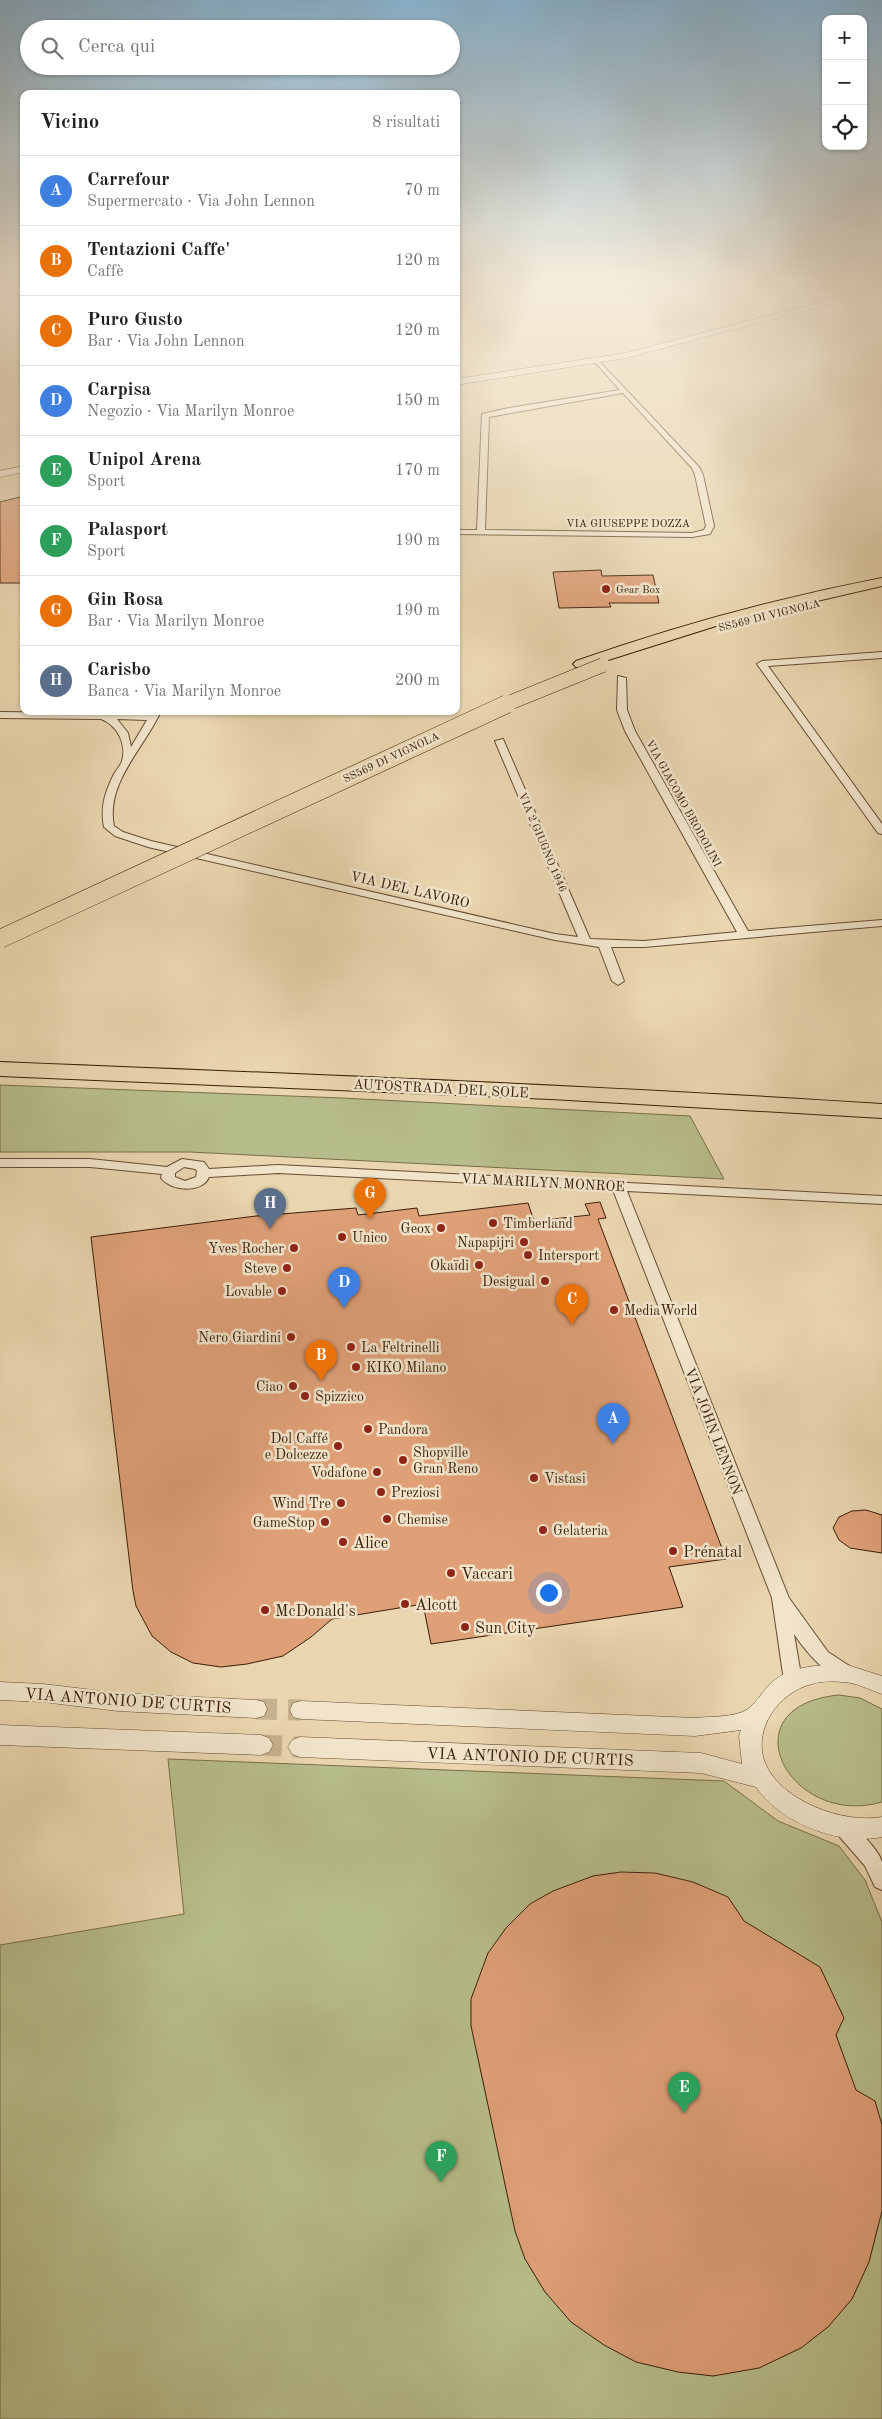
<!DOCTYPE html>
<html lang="it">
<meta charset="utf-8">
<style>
:root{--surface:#fff;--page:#f2f2f2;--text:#222;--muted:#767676;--line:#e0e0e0;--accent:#0b8043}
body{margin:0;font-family:"Old Standard TT",serif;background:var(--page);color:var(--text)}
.controls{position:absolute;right:15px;top:15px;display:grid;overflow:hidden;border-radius:10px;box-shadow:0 1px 4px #0004}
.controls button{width:45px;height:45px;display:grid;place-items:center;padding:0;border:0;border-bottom:1px solid var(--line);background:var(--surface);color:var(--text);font:25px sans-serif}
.you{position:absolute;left:548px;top:1592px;width:18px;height:18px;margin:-12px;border:4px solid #fff;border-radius:50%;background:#1a73e8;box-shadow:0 0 0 8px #1a73e833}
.badge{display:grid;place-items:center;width:32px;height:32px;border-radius:50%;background:var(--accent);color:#fff;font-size:16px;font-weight:700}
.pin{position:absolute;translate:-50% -41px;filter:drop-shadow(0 1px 2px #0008)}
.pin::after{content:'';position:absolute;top:26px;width:18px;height:15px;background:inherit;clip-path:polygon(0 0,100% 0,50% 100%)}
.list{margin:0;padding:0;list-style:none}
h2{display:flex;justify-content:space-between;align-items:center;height:65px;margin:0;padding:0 20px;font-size:21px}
h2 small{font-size:16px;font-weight:400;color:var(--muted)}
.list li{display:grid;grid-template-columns:32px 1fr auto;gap:15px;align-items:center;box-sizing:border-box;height:70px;padding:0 20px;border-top:1px solid var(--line)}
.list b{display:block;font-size:19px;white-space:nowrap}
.list p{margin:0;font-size:16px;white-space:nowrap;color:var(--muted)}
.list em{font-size:16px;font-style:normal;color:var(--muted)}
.icon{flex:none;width:28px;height:28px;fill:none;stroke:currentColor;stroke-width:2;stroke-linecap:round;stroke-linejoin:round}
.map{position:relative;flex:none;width:882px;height:2419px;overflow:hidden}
.search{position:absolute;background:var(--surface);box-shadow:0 1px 4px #0004;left:20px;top:20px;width:440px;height:55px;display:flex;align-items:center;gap:12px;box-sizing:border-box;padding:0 18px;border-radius:28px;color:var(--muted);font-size:19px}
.panel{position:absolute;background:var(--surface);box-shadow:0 1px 4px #0004;left:20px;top:90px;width:440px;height:625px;border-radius:10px}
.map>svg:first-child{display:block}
.green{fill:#b7bd8a;stroke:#786e4a}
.building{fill:#dfa078;stroke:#3a1f09}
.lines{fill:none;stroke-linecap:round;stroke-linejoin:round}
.tertiary-tunnel{stroke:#c6b18e;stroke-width:21;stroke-dasharray:21 11;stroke-linecap:butt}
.minor-casing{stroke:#664c32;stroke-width:2}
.tertiary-casing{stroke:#664c32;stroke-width:1}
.trunk-casing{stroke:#3a1f09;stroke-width:2}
.motorway-casing{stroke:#3a1f09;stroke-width:2}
.minor{fill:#f1e4cb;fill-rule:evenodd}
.tertiary{fill:#f1e4cb;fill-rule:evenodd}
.trunk{fill:#e9d5af;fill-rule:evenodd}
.motorway{fill:#e9d5af;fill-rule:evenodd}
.trunk-bridge-far1-casing{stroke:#3a1f09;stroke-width:15;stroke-linecap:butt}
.trunk-bridge-casing{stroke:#3a1f09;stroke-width:19;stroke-linecap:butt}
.trunk-bridge-far1{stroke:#e9d5af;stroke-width:14}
.trunk-bridge{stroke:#e9d5af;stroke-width:18}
.poi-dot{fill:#8f2418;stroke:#f1e4cb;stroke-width:2}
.labels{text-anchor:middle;stroke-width:5;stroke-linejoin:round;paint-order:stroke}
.far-street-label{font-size:11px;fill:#3a1f09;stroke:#f1e4cb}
.far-poi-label{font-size:11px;fill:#3a1f09;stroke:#f1e4cb;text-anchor:start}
.street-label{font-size:14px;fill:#3a1f09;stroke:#f1e4cb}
.poi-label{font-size:14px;fill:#3a1f09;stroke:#f1e4cb;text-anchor:start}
.near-poi-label{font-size:16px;fill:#3a1f09;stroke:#f1e4cb;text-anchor:start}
.near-street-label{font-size:16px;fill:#3a1f09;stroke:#f1e4cb}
</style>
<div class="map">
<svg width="882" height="2419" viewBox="0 0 882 2419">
<rect width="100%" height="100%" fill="#e9d5af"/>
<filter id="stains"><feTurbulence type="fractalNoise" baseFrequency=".004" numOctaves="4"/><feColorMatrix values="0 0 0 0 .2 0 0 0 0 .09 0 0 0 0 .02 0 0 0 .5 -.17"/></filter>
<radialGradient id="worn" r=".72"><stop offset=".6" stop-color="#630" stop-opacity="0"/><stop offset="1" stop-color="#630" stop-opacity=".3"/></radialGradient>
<g class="green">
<polygon points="0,1085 342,1098 690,1116 724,1179 190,1152 0,1152"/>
<path d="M 839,1695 L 860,1698 L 882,1709 L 882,1802 C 789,1829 725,1706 839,1695 Z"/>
<polygon points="168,1759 724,1781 778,1821 839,1846 865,1880 882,1922 882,2419 0,2419 0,1945 184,1914"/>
</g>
<g class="building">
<polygon points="24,496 24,583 0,583 0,502"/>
<polygon points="601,570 602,576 653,575 659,603 609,603 611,607 559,608 553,572"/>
<polygon points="600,1202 606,1218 598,1219 726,1559 669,1567 683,1607 431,1644 423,1604 332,1619 311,1637 283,1656 247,1664 221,1667 193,1663 171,1652 152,1636 136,1606 133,1591 91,1237 256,1216 356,1208 358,1215 417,1208 419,1216 528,1203 534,1221 590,1215 585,1204"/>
<polygon points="866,1510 882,1515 882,1553 850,1548 839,1540 833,1528 839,1517 852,1511"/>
<polygon points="621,1872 655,1873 693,1882 728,1897 744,1921 820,1967 844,2018 836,2035 856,2090 875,2101 882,2125 882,2211 869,2262 852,2299 828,2327 801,2348 759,2368 713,2376 678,2372 636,2362 604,2345 571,2322 545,2292 525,2259 515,2231 471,2026 471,1999 488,1953 506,1928 530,1904 553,1891 593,1876"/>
</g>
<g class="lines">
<g class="tertiary-tunnel">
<polyline points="256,1709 301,1710"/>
<polyline points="261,1745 300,1747"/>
</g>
<g class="minor-casing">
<g id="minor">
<path d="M 597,359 L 699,467 L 703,475 L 714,526 L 710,534 L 692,537 L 456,534 L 456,530 L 477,530 L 482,414 L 509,408 L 620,390 L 595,362 ZM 623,393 L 692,468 L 695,475 L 706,526 L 704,530 L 692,533 L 485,530 L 489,417 Z"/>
<polygon points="882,652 882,658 768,666 882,824 882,834 878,833 757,664 762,661"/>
<path d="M 618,676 L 626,678 L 627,710 L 635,731 L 748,931 L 882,920 L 882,926 L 644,947 L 611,947 L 624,981 L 618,985 L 612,981 L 599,947 L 555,940 L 148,847 L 115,836 L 104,827 C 100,807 105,792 114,774 C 116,770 121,765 122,761 C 127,744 117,725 101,719 L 0,718 L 0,712 L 150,714 L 151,711 L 161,711 C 145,747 105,783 114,826 L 123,832 L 151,841 L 555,934 L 578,937 L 495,741 L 503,739 L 590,939 L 644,941 L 737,932 L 625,731 L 617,710 ZM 117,719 L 147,720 L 131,747 L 128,733 Z"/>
<path d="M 0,1159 L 90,1159 L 167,1167 L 182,1159 L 204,1162 L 209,1169 L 278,1165 L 882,1196 L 882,1204 L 627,1191 L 789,1598 L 828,1652 L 851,1667 L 854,1672 L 851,1677 C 831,1684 804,1649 794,1634 L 802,1681 L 799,1686 L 793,1688 L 787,1686 L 784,1681 L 772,1598 L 613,1190 L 278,1173 L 209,1177 C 202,1194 171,1191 161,1178 L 162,1174 L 90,1167 L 0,1167 ZM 184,1167 L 195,1169 L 197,1171 L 196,1177 L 185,1181 L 175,1177 L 175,1173 Z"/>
<path d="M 846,1822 C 856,1825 880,1852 882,1862 C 882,1871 882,1881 882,1890 L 875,1887 L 865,1866 L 839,1836 L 837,1830 L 839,1824 Z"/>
</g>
</g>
<g class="tertiary-casing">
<g id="tertiary">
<polygon points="882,286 882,290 626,358 456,385 456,379 626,353"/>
<polygon points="24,466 24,472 0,477 0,471"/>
<path d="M 844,1664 L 882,1676 L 882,1694 C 870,1690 855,1682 842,1682 C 833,1681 820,1681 812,1684 C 779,1692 752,1729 765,1763 C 781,1801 843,1824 882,1817 L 882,1837 C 840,1846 780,1823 756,1787 L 701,1773 L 300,1757 L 292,1754 L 288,1747 L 292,1740 L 300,1737 L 701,1753 L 742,1764 L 739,1736 L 741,1730 L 695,1736 L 301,1719 L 293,1717 L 290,1710 L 293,1703 L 301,1701 L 695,1718 C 711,1716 734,1718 748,1709 C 754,1705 764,1690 771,1683 C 790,1666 819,1665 844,1664 Z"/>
<polygon points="0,1682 43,1684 118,1693 256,1700 264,1702 267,1709 264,1716 256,1718 118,1711 43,1702 0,1700"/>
<polygon points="0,1725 261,1735 269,1738 273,1745 269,1752 261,1755 0,1745"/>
</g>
</g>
<g class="trunk-casing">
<path id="trunk" d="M 882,578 L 882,586 L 735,620 L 586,667 L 576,667 L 573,664 L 576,661 C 676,626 778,598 882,578 Z"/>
</g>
<g class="motorway-casing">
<path id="motorway" d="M 0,1062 C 294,1074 588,1085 882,1104 L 882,1118 L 551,1099 L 0,1076 Z"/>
</g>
<use href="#minor" class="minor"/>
<use href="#tertiary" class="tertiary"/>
<use href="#trunk" class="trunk"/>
<use href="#motorway" class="motorway"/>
<g class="trunk-bridge-far1-casing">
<polyline id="trunk-bridge-far1" points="504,705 603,665"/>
</g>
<g class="trunk-bridge-casing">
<polyline id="trunk-bridge" points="0,939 507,704"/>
</g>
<use href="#trunk-bridge-far1" class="trunk-bridge-far1"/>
<use href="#trunk-bridge" class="trunk-bridge"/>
</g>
<linearGradient id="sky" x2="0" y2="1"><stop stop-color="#89b5d4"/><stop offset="0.45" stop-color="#f5ecdb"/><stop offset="1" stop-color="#f5ecdb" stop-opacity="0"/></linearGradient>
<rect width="882" height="622" fill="url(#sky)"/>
<g class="poi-dot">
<circle cx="606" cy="589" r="5"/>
<circle cx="493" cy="1223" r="5"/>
<circle cx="441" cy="1228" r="5"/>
<circle cx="342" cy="1237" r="5"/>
<circle cx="524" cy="1242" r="5"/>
<circle cx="294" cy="1248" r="5"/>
<circle cx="528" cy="1255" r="5"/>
<circle cx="479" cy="1265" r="5"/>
<circle cx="287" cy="1268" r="5"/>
<circle cx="545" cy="1281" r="5"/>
<circle cx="282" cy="1291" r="5"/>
<circle cx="614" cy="1310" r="5"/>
<circle cx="291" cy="1337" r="5"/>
<circle cx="351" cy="1347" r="5"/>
<circle cx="356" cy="1367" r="5"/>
<circle cx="293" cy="1386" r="5"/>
<circle cx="305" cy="1396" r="5"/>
<circle cx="368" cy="1429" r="5"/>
<circle cx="338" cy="1446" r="5"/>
<circle cx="403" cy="1460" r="5"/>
<circle cx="377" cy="1472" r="5"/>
<circle cx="534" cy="1478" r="5"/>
<circle cx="381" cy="1492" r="5"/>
<circle cx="341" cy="1503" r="5"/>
<circle cx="387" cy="1519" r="5"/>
<circle cx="325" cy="1522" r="5"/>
<circle cx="543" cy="1530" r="5"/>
<circle cx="343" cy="1542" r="5"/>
<circle cx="673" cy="1551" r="5"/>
<circle cx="451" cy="1573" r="5"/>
<circle cx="405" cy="1604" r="5"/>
<circle cx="265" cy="1610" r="5"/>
<circle cx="465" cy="1627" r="5"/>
</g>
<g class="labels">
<g class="far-street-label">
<text x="628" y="527">VIA GIUSEPPE DOZZA</text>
<text transform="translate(769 615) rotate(-14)" y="4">SS569 DI VIGNOLA</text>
<text transform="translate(391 757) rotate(-25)" y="4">SS569 DI VIGNOLA</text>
<text transform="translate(684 803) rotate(61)" y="4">VIA GIACOMO BRODOLINI</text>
<text transform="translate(543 842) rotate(67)" y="4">VIA 2 GIUGNO 1946</text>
</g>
<g class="far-poi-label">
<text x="616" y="593">Gear Box</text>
</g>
<g class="street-label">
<text transform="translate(410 889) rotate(13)" y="5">VIA DEL LAVORO</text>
<text transform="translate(441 1088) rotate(3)" y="5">AUTOSTRADA DEL SOLE</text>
<text transform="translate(543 1182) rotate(3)" y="5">VIA MARILYN MONROE</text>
<text transform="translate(714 1431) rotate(69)" y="5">VIA JOHN LENNON</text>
</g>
<g class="poi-label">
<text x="503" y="1228">Timberland</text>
<text x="431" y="1233" text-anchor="end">Geox</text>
<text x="352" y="1242">Unico</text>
<text x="514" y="1247" text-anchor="end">Napapijri</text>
<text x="284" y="1253" text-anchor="end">Yves Rocher</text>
<text x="538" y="1260">Intersport</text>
<text x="469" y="1270" text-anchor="end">Okaïdi</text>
<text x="277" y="1273" text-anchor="end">Steve</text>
<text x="535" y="1286" text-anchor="end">Desigual</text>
<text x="272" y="1296" text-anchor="end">Lovable</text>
<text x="624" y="1315">MediaWorld</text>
<text x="281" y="1342" text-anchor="end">Nero Giardini</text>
<text x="361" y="1352">La Feltrinelli</text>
<text x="366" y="1372">KIKO Milano</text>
<text x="283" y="1391" text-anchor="end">Ciao</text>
<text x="315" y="1401">Spizzico</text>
<text x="378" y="1434">Pandora</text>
<text x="328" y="1443" text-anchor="end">Dol Caffé<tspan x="328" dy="16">e Dolcezze</tspan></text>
<text x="413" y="1457">Shopville<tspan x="413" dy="16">Gran Reno</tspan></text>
<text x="367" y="1477" text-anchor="end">Vodafone</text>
<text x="544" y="1483">Vistasi</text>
<text x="391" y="1497">Preziosi</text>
<text x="331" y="1508" text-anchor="end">Wind Tre</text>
<text x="397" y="1524">Chemise</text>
<text x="315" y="1527" text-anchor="end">GameStop</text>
<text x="553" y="1535">Gelateria</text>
</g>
<g class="near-poi-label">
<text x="353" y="1548">Alice</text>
<text x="683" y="1557">Prénatal</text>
<text x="461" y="1579">Vaccari</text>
<text x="415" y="1610">Alcott</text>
<text x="275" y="1616">McDonald's</text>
<text x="475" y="1633">Sun City</text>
</g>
<g class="near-street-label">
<text transform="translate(128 1700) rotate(4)" y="6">VIA ANTONIO DE CURTIS</text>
<text transform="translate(530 1756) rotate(2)" y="6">VIA ANTONIO DE CURTIS</text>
</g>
</g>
<rect width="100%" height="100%" filter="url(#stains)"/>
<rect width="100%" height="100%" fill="url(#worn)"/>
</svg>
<div class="controls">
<button>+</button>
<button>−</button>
<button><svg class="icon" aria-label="locate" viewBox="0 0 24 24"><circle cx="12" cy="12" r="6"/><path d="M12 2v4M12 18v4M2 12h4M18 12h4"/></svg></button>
</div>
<div class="you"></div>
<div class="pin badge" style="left:613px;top:1444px;background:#3f7fe0">A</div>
<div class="pin badge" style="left:321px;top:1381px;background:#e8710a">B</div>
<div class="pin badge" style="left:572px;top:1325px;background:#e8710a">C</div>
<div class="pin badge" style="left:344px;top:1308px;background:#3f7fe0">D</div>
<div class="pin badge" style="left:684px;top:2113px;background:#2e9e5b">E</div>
<div class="pin badge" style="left:441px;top:2182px;background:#2e9e5b">F</div>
<div class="pin badge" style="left:370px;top:1219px;background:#e8710a">G</div>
<div class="pin badge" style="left:270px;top:1229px;background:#5c6f8a">H</div>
<div class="search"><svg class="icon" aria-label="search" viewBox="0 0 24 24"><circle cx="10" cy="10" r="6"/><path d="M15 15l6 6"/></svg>Cerca qui</div>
<section class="panel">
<h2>Vicino<small>8 risultati</small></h2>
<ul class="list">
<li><span class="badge" style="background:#3f7fe0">A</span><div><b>Carrefour</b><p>Supermercato · Via John Lennon</p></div><em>70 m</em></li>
<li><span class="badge" style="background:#e8710a">B</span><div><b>Tentazioni Caffe'</b><p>Caffè</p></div><em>120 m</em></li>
<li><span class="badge" style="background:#e8710a">C</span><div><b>Puro Gusto</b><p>Bar · Via John Lennon</p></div><em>120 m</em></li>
<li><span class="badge" style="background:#3f7fe0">D</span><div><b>Carpisa</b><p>Negozio · Via Marilyn Monroe</p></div><em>150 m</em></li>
<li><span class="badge" style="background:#2e9e5b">E</span><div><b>Unipol Arena</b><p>Sport</p></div><em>170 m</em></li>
<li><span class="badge" style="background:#2e9e5b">F</span><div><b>Palasport</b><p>Sport</p></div><em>190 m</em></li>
<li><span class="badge" style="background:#e8710a">G</span><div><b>Gin Rosa</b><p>Bar · Via Marilyn Monroe</p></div><em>190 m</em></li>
<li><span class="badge" style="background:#5c6f8a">H</span><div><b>Carisbo</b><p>Banca · Via Marilyn Monroe</p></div><em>200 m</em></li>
</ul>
</section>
</div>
